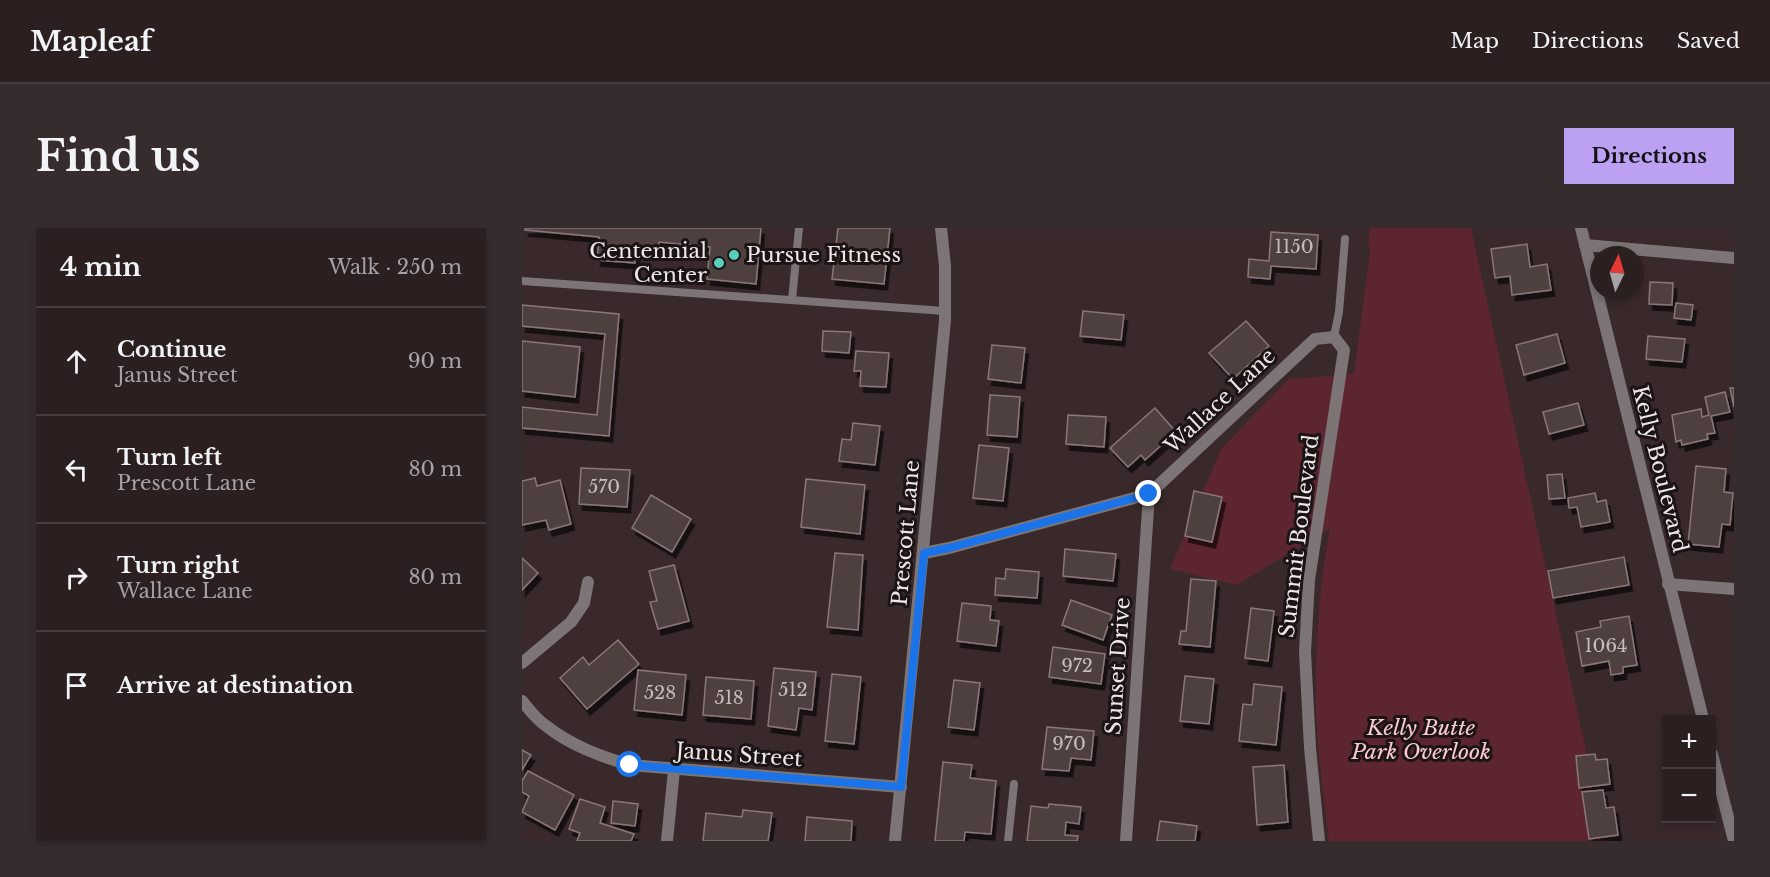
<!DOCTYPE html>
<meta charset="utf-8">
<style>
:root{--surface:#2b1f20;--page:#372c2d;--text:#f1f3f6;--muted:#a6a2a5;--line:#473d3e;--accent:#bca0f2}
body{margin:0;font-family:"Libre Baskerville",serif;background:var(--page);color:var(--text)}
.controls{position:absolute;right:18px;bottom:18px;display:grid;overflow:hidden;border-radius:0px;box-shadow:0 3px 9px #0003}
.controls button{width:54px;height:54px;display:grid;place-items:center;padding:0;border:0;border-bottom:2px solid var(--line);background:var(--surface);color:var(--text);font:30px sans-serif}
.compass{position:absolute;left:1068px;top:18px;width:54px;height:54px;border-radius:50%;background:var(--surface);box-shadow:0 3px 9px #0003;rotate:5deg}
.stop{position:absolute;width:18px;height:18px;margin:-14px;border:4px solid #1a73e8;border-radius:50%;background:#fff}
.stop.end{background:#1a73e8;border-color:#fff;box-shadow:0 2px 6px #0008}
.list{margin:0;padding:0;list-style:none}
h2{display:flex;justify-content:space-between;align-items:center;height:78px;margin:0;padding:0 24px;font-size:26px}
h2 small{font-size:20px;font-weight:400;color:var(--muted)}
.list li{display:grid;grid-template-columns:39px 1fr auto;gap:18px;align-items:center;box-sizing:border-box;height:108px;padding:0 24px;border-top:2px solid var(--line)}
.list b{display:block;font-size:22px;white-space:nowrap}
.list p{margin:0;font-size:20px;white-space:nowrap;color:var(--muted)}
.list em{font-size:20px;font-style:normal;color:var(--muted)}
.icon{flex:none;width:33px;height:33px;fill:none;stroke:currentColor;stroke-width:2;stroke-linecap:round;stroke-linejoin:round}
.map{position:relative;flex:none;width:1212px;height:613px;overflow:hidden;border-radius:0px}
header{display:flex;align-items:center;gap:36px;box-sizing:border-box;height:84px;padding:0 30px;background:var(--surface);border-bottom:2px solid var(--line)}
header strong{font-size:28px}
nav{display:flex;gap:33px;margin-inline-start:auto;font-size:21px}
.intro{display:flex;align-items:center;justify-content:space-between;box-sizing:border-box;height:144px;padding:0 36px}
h1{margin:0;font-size:42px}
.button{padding:15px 27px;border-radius:0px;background:var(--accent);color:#111;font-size:21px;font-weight:700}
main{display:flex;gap:36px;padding:0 36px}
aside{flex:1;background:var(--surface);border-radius:0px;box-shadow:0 3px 9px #0003}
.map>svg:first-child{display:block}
.green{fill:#5d2530}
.building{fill:#503f41;stroke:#8a7779;stroke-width:1.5;filter:url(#shadow)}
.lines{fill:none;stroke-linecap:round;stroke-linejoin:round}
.lane{stroke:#7c7475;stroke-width:8}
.street{stroke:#7c7475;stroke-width:12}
.route{stroke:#1a73e8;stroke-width:8}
.poi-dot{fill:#5bcebb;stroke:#1b1415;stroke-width:2}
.labels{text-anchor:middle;stroke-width:6;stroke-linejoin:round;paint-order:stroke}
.number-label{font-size:18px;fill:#c8bcbe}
.poi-label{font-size:21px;fill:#f0e6e7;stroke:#1b1415;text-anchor:end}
.street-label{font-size:21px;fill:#f0e6e7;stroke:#1b1415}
.park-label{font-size:21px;font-style:italic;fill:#fbc9cf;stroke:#1b1415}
</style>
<header>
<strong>Mapleaf</strong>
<nav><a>Map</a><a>Directions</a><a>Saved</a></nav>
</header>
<div class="intro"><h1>Find us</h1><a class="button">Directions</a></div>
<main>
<aside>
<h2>4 min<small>Walk · 250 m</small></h2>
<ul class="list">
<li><svg class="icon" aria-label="ahead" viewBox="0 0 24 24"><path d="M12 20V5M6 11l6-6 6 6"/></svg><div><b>Continue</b><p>Janus Street</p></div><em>90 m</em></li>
<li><svg class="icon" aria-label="left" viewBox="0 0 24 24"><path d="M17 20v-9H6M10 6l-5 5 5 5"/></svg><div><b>Turn left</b><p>Prescott Lane</p></div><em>80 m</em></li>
<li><svg class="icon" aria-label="right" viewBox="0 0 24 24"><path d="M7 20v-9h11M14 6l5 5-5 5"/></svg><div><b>Turn right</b><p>Wallace Lane</p></div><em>80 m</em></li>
<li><svg class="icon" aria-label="arrive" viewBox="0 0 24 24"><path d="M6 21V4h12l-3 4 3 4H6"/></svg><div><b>Arrive at destination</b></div></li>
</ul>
</aside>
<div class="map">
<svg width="1212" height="613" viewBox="0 0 1212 613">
<defs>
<filter id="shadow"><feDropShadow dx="3.5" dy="6" stdDeviation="0" flood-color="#0009"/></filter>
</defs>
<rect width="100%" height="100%" fill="#39292b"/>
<path class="green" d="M 848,0 L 949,0 L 1084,613 L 807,613 C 801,563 793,511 794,461 C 794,406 798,353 808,300 L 715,357 L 648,341 L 699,221 L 767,151 L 832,146 L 848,22 L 846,13 Z"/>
<g class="building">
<polygon points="3,0 239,0 234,56 185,51 188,19 137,14 136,23 115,21 113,35 75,32 77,9 3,2"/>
<polygon points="316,0 368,0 362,56 310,51"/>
<polygon points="749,4 796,7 794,41 749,38 748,51 726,49 727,31 747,33"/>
<polygon points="1005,16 1008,39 1025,36 1029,62 990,67 988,48 973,50 969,21"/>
<polygon points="1128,54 1151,55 1150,77 1127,76"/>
<polygon points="1154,75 1171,77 1169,92 1152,90"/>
<polygon points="0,77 97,86 87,208 0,200 0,179 75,187 83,106 0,98"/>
<polygon points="561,83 602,87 599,112 558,108"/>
<polygon points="724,93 747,118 711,151 687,125"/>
<polygon points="301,103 329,104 327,125 300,123"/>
<polygon points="1035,106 1043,135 1002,147 994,117"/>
<polygon points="1126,108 1163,111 1160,134 1124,131"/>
<polygon points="0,113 58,119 53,169 0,163"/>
<polygon points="470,117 503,120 499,155 466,151"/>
<polygon points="334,123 367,125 364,159 338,158 339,143 332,143"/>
<polygon points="1208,160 1212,160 1212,179"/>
<polygon points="1203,164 1208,184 1189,188 1193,205 1185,206 1186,211 1160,217 1159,212 1154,214 1150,187 1179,181 1180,189 1187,187 1183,169"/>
<polygon points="468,167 498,169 495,209 465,207"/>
<polygon points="1056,175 1062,197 1027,206 1021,184"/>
<polygon points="633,180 654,204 623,232 619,227 606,239 588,220"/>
<polygon points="546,187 584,189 582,219 544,216"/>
<polygon points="331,195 358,198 353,237 317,233 320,211 329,212"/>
<polygon points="457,217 487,220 481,273 451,270"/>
<polygon points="1174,238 1204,241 1202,264 1211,265 1208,297 1200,296 1197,319 1166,316"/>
<polygon points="59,240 108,242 105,279 57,276"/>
<polygon points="1040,246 1043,270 1027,271 1025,247"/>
<polygon points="13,250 15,258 38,252 49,296 27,302 24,292 0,297 0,253"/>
<polygon points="284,251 343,257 338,306 279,299"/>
<polygon points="672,263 700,269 690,314 663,308"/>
<polygon points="1073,265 1075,274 1084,272 1088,294 1059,299 1055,279 1047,280 1046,270"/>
<polygon points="129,267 169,291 150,324 110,300"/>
<polygon points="543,321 594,326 591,353 541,348"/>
<polygon points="313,325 341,327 336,402 305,399"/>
<polygon points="1102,329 1107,357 1031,370 1026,343"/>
<polygon points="0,330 16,345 0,362"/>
<polygon points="152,337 167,393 136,401 128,374 135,373 127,343"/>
<polygon points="484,341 517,344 515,370 473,367 474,350 483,351"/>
<polygon points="669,351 694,353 688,419 657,416 659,403 664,403"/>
<polygon points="549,372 590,387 581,412 540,397"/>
<polygon points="440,375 469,378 468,392 477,393 474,418 435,413"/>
<polygon points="729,380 752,383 746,433 723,430"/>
<polygon points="1107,388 1115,437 1101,439 1101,445 1089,447 1087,433 1060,438 1054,404 1079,399 1078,393"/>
<polygon points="96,412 117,436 65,481 38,450 61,429 67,437"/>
<polygon points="531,419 583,426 579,456 527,449"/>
<polygon points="252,440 294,444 290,482 277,480 274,502 246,498"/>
<polygon points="116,442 164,447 160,487 112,482"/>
<polygon points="310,446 339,449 332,516 303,513"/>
<polygon points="663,448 692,451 687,496 658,493"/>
<polygon points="184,449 232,453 229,491 181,487"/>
<polygon points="432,452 458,455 452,502 426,499"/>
<polygon points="732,456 760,459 754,517 717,513 721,476 730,477"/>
<polygon points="525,499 572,503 569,532 549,530 547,543 520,541"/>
<polygon points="0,522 9,527 0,542"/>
<polygon points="1073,526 1074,532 1085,531 1088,556 1057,560 1054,528"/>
<polygon points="421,534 450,537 448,550 474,553 469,606 443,604 442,613 413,613"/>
<polygon points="762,537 766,594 735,597 731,539"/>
<polygon points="6,543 52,567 33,602 0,584 7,568 0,564 0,553"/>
<polygon points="1081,562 1084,580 1092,579 1096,607 1067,611 1060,564"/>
<polygon points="58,571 83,579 78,595 112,606 109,613 55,613 58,605 47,601"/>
<polygon points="91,573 116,576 113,598 89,595"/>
<polygon points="527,576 559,579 557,596 544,594 543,607 556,608 555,613 505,613 509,578 526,580"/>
<polygon points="221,582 250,585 246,613 181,613 184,585 220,589"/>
<polygon points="285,589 330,593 329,613 283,613"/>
<polygon points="638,593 675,598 673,613 635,613"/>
</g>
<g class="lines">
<g class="lane">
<polyline points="0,53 423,83"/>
<polyline points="270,72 277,0"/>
<polyline points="812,109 817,84 823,11"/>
<polyline points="486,613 492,556"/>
</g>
<g class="street">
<polyline points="1059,0 1181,491"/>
<polyline points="1063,17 1212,30"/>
<polyline points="402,325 427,320 627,266 793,111 812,109 822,122 787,352 783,424 788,520 797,613"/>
<polyline points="1146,356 1212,361"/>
<polyline points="0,435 49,394 62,375 66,354"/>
<path d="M 0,473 C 7,481 14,491 23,497 C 48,517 77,528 108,537 L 379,559"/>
<polyline points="1190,526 1212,613"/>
<polyline points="145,613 152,542"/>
<polyline points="373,613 423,92 423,38 419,0"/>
<polyline points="604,613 627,266"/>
</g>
</g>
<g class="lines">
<polyline class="route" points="108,537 379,559 402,325 427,320 627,266"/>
</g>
<g class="poi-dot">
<circle cx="212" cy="27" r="6"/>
<circle cx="197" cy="35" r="6"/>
</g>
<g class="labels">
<g class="number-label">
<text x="772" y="25">1150</text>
<text x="82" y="265">570</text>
<text x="1084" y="424">1064</text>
<text x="555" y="444">972</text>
<text x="271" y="468">512</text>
<text x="138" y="471">528</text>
<text x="207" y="476">518</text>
<text x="547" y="522">970</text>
</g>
<g class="poi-label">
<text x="185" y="30">Centennial<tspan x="185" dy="24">Center</tspan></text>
<text x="224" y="34" text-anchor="start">Pursue Fitness</text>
</g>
<g class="street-label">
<text transform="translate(698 173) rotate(-43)" y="7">Wallace Lane</text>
<text transform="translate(1138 241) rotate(76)" y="7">Kelly Boulevard</text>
<text transform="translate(384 305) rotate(-85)" y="7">Prescott Lane</text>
<text transform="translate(777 308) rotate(-83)" y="7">Summit Boulevard</text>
<text transform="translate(596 438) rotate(-86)" y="7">Sunset Drive</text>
<text transform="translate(217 527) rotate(4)" y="7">Janus Street</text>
</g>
<g class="park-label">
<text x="899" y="507">Kelly Butte<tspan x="899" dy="24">Park Overlook</tspan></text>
</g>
</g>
</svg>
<div class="controls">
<button>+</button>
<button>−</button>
</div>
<svg class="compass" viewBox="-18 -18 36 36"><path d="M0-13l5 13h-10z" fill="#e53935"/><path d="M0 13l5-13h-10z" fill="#a6a2a5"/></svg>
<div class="stop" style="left:108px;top:537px"></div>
<div class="stop end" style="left:627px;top:266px"></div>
</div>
</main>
